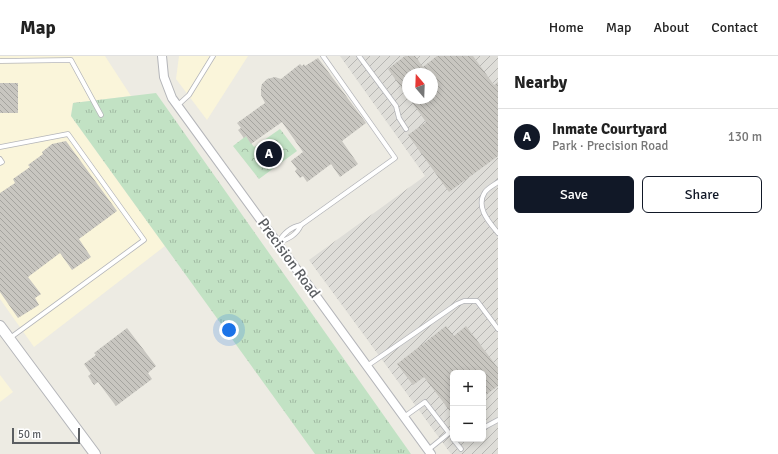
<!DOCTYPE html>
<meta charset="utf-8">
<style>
:root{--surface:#fff;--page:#f6f6f6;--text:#222;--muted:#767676;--line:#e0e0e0;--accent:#111827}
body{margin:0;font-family:Signika,sans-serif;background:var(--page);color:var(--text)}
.controls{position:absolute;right:12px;bottom:12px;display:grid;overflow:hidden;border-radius:6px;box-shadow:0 2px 6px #0003}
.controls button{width:36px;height:36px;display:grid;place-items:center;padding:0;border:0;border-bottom:1px solid var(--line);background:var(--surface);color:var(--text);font:20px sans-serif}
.compass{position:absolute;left:402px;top:12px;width:36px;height:36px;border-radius:50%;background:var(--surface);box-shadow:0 2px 6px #0003;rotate:341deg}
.scale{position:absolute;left:12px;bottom:10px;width:68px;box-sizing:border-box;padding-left:4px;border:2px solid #5b5e62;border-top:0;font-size:11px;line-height:14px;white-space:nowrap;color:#5b5e62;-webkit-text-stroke:3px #fff;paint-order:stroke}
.you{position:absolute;left:229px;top:274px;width:14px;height:14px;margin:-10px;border:3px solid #fff;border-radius:50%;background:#1a73e8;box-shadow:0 0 0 6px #1a73e833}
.badge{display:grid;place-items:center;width:26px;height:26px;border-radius:50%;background:var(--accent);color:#fff;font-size:13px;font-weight:700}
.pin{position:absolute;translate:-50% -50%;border:2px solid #fff;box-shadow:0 1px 4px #0006}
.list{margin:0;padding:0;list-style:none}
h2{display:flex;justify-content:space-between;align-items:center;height:52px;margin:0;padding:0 16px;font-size:17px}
h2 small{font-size:13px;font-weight:400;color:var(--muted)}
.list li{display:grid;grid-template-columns:26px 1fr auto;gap:12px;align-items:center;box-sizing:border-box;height:56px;padding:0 16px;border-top:1px solid var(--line)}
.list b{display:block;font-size:15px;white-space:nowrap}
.list p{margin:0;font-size:13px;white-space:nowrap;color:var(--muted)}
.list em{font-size:13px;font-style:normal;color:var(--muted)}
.actions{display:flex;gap:8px;padding:12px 16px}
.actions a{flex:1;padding:9px 0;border:1px solid var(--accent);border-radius:6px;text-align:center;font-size:14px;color:var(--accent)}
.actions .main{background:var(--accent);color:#fff}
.map{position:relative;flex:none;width:498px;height:398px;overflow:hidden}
header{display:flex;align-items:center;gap:24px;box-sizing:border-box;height:56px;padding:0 20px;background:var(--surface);border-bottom:1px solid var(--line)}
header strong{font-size:19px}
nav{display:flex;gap:22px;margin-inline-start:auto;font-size:14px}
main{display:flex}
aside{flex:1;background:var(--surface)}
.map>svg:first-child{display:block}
.commercial{fill:#faf5da}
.industrial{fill:url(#industrial-furrows);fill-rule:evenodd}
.grass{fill:url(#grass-tufts)}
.forest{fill:url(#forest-crowns)}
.building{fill:url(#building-back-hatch)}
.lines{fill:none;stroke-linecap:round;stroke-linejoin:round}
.service-casing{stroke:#b4b5b9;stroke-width:5.5}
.minor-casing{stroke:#b4b5b9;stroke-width:10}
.tertiary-casing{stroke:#b4b5b9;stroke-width:12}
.service{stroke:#fff;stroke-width:4}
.minor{stroke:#fff;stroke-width:8}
.tertiary{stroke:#fff;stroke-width:10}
.labels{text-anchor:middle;stroke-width:4;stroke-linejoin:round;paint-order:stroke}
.street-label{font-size:15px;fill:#5b5e62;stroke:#fff}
</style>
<header>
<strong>Map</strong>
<nav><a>Home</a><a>Map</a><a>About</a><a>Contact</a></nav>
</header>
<main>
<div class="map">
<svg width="498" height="398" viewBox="0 0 498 398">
<defs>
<pattern id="industrial-furrows" width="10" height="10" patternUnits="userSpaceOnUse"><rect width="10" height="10" fill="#deddd8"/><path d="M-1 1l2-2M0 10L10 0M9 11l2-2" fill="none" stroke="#b7b6b3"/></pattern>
<pattern id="grass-tufts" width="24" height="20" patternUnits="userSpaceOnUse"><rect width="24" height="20" fill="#c2e2c4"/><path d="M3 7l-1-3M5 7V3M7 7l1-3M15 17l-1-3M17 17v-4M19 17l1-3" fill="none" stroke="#a1baa3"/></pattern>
<pattern id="forest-crowns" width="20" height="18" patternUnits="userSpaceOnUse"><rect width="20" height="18" fill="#c2e2c4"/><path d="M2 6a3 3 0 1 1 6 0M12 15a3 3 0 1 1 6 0" fill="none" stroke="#a1baa3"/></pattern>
<pattern id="building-back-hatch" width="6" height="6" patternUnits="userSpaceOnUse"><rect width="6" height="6" fill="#c8c6c0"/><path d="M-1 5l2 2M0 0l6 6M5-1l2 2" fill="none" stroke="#a5a49f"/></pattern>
</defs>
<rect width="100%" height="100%" fill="#edebe3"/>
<g class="commercial">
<polygon points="0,0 105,0 131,40 73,47 71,60 165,190 34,291 0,243"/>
<polygon points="179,0 248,0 207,64 176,23"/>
<polygon points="0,319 13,336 0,346"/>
</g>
<path class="industrial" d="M 340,0 L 498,0 L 498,398 L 451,398 L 309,204 L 425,120 ZM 408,18 L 432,18 L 432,42 L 408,42 ZM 453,317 L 483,317 L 483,383 L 453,383 Z"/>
<polygon class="grass" points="156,37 411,398 315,398 71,60 73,47"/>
<polygon class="forest" points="280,73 297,95 259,123 233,90 246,80 254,91"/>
<g class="building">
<polygon points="405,0 415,0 423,11 437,0 473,0 494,29 498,26 498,100 449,136 408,79 426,66 409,42 432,42 432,18 408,18 408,41 388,13"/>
<polygon points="318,2 366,67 342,85 358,108 340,121 331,108 307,126 303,120 300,122 295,115 297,113 291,105 303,96 282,66 251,88 246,80 244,82 238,74 241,72 237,67 265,47 261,39 261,32 262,28 267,23 275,21 281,23 300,8 302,10 304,8 305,10"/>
<rect x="0" y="27" width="18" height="30"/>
<polygon points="66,85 117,155 79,183 91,201 72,214 60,197 28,221 41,238 35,242 39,249 18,262 0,236 0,137 15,127 13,123 30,111 28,109 43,98 42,96 52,88"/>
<polygon points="446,270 454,280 466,270 498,312 498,330 483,341 483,317 453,317 453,359 424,321 413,329 397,308"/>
<polygon points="127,272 156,310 148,317 152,323 116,350 98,326 94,329 88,320 91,318 84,308 96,299 94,297"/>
</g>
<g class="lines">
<g class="service-casing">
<g id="service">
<polyline points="359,0 396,50 399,62 406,73"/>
<polyline points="0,5 71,4 101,59"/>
<polyline points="178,49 189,39 213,0"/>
<polyline points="0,91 68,78 144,184 10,282"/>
<polyline points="0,103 2,106 0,107"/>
<path d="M 498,126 C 494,129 488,132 485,136 C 475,151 489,166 498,177"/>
<path d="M 278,187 C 283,178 290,171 301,169 L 395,102 L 323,0"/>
<path d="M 278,187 C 288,183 297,179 301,169"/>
<polyline points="367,310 457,248 464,245 477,245 498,273"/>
<polyline points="404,361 425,346 449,377 428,394"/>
<polyline points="483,372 498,364"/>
<polyline points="453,383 461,393"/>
</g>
</g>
<g class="minor-casing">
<polyline id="minor" points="162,0 164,21 172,42 431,398"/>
</g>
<g class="tertiary-casing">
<polyline id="tertiary" points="0,270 95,398"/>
</g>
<use href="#service" class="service"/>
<use href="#minor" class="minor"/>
<use href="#tertiary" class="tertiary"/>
</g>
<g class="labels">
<g class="street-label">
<text transform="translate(289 202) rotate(54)" y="5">Precision Road</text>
</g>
</g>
</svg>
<div class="controls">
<button>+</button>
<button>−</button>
</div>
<svg class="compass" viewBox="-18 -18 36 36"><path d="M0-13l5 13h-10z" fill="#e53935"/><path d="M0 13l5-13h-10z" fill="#767676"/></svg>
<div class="scale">50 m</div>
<div class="you"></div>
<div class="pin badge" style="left:269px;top:98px">A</div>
</div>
<aside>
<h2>Nearby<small></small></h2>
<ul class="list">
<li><span class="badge">A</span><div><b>Inmate Courtyard</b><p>Park · Precision Road</p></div><em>130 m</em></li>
</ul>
<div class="actions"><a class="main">Save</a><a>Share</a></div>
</aside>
</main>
